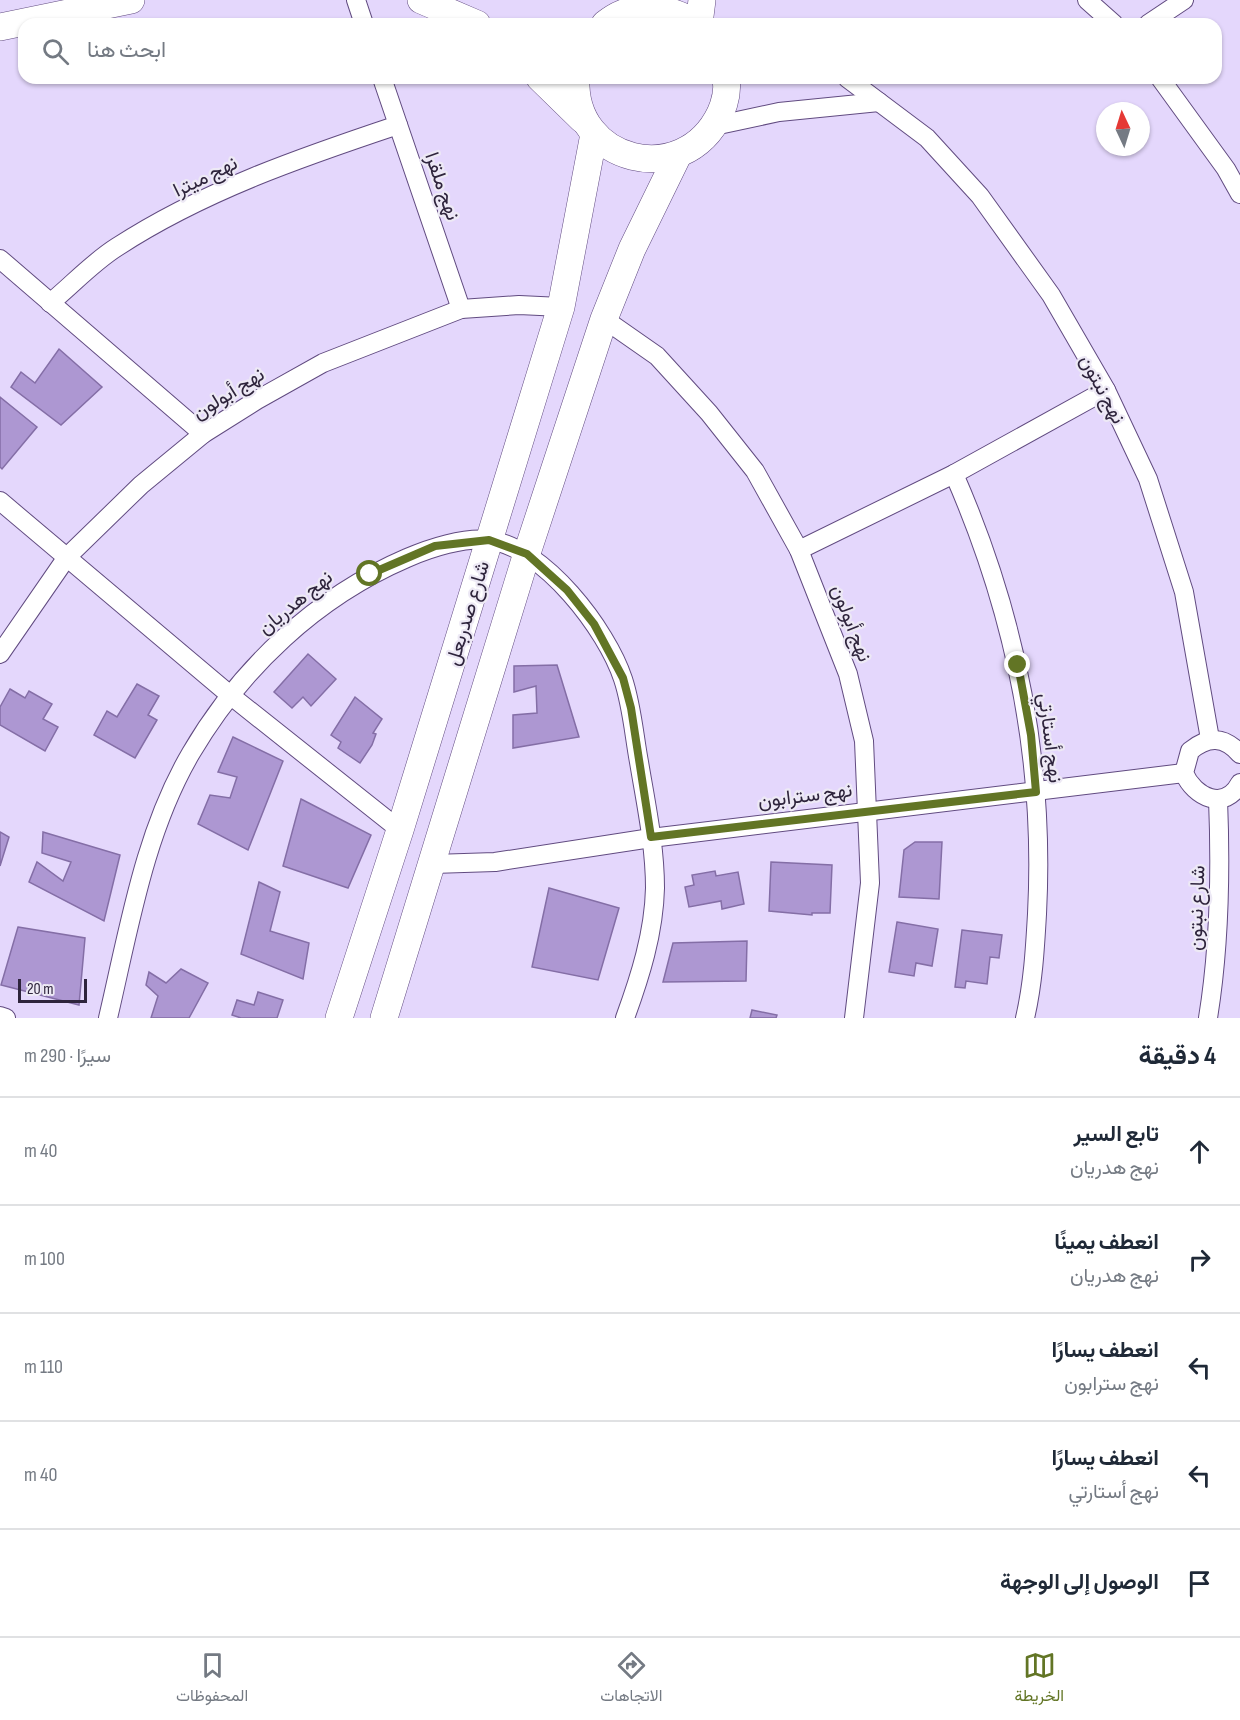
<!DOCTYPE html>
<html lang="ar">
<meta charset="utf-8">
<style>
:root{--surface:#fff;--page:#f2f2f3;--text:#1f2937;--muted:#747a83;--line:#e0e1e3;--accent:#627525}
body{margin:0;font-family:"Sofia Sans Condensed",Vazirmatn,sans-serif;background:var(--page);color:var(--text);direction:rtl}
.compass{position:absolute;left:1096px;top:102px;width:54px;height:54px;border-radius:50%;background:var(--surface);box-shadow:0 2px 4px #0004;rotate:356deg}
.scale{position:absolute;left:18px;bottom:15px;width:69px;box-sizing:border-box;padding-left:6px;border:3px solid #2e243c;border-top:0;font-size:16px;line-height:21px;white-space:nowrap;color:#2e243c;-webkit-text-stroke:4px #ede9f5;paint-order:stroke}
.stop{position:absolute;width:18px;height:18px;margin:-14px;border:4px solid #627525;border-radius:50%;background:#fff}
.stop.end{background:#627525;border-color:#fff;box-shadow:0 2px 6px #0008}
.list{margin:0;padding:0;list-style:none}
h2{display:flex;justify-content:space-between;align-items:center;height:78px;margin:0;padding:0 24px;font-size:26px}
h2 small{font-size:20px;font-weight:400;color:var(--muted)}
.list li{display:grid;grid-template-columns:39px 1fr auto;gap:18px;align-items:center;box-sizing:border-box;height:108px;padding:0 24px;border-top:2px solid var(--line)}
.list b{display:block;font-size:22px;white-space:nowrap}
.list p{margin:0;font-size:20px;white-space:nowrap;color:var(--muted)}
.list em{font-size:20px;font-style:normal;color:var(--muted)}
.icon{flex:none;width:33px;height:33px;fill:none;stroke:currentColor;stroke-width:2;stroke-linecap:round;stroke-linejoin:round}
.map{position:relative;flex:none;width:1240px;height:1018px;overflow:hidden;direction:ltr}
.search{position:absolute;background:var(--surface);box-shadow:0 2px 4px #0004;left:18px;right:18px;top:18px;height:66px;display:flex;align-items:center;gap:15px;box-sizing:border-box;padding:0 21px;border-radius:18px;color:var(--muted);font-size:22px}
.sheet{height:618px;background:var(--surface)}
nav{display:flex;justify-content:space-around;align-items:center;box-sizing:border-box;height:84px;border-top:2px solid var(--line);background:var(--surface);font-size:16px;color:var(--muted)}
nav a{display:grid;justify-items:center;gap:3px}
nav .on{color:var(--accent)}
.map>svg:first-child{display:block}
.building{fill:#ad97d2;stroke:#846ea6;stroke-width:1.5}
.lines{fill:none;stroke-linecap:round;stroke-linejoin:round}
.street-casing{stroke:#614b80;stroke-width:20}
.secondary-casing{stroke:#614b80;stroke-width:28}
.street{stroke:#fff;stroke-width:18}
.secondary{stroke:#fff;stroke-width:27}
.route{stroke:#627525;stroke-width:8}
.labels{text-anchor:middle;stroke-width:4.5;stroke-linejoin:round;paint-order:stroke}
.street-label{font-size:20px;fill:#2e243c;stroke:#ede9f5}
</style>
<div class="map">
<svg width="1240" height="1018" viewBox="0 0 1240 1018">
<rect width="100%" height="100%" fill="#e4d7fc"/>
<g class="building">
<polygon points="59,349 102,387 61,425 11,387 21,372 35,383"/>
<polygon points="0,397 37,427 2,469 0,467"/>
<polygon points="308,654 336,679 311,706 303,697 292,708 274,692"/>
<polygon points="557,665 579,737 513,748 513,715 537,713 536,686 514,692 514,666"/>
<polygon points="137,684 159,696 148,715 157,720 135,758 94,735 107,711 117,717"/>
<polygon points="10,689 25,698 29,691 52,704 43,719 58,727 45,751 0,725 0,707"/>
<polygon points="355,697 382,719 373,733 376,734 372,745 360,763 338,748 341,742 331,735"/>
<polygon points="233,737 283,761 248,850 198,824 210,795 230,798 237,777 218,772"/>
<polygon points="301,799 371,835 348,888 283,866"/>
<polygon points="0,832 9,837 0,866"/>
<polygon points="43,832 120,855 104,921 29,882 37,862 63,881 71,862 42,853"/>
<polygon points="915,842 942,842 939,899 899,897 904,850"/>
<polygon points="771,862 832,865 830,913 812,913 812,915 769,911"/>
<polygon points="715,871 716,876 738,872 744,904 722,909 721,901 689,907 685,887 694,885 692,875"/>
<polygon points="259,882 280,892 270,931 309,943 303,979 241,954"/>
<polygon points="549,888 619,908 598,980 532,967"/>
<polygon points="897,922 938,929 932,966 916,963 914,976 889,972"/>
<polygon points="18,927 85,938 79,1005 1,985"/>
<polygon points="962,930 1002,935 999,958 990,957 987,984 966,981 965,988 955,987"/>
<polygon points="747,941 746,981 663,982 673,943"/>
<polygon points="181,969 208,983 189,1018 151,1018 158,996 146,985 149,972 166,983"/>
<polygon points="258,992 283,1000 277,1018 241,1018 232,1015 237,1000 254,1005"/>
<polygon points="752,1010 777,1015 776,1018 750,1018"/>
</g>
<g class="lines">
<g class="street-casing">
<g id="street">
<polyline points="356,0 364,24"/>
<polyline points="1087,0 1114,24"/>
<polyline points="1148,24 1184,0"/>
<polyline points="382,78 461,309"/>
<polyline points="847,78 927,138 980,196 1051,295 1106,390 1148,479 1184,592 1210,739"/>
<polyline points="1160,78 1226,169 1240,194"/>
<polyline points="714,126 779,112 879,102"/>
<polyline points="0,259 203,434"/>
<path d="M 50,303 C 72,285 93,262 117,247 C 203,191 302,157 398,125"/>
<polyline points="604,319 657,356 709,413 755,471 799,550 848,674 864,741 870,883 854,1018"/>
<path d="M 954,474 C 1015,613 1045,762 1037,914 C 1035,949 1033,984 1025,1018"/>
<polyline points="0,501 230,695 400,830"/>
<polyline points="799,550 954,474 1106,390"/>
<polyline points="0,654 67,557 141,485 203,434 257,400 323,363 461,309 519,305 561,307"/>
<path d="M 1240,754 C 1224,736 1208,736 1190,751 L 1184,773 C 1194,797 1225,812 1240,783"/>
<polyline points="433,864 495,862 651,838 1184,773"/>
<polyline points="0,1016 6,1018"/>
<path d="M 108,1018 C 129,929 144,833 191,753 C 241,668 316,597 407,558 C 430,548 464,537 489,540 C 544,547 607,630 623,679 C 632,706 634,735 639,762 C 646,804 655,846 655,888 C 654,933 640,977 625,1018"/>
<path d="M 1208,1018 C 1220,944 1221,873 1218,799"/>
</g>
</g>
<g class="secondary-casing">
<g id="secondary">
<polyline points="421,0 477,24"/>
<path d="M 605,24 C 635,0 668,7 698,24"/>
<polyline points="699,24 702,0"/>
<polyline points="0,27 131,0"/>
<polyline points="540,78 582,119"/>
<path d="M 576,78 C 572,163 683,190 720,114 C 725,103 728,90 726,78"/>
<polyline points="339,1018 400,830 561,307 594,134"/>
<polyline points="384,1018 527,553 604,319 632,249 678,155"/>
</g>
</g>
<use href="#street" class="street"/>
<use href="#secondary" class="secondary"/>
</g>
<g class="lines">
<polyline class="route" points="370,574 435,546 489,540 527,554 567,590 594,624 623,678 631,708 651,837 1036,792 1031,735 1018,665"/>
</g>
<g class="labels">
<g class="street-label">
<text transform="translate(205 176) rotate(-26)" y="7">نهج ميترا</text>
<text transform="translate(443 186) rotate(71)" y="7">نهج ملقرا</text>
<text transform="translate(1103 389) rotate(62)" y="7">نهج نبتون</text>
<text transform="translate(228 393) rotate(-32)" y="7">نهج أبولون</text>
<text transform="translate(295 602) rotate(-39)" y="7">نهج هدريان</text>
<text transform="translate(467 613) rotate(-73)" y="7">شارع صدربعل</text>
<text transform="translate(852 623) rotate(69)" y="7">نهج أبولون</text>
<text transform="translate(1051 738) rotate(83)" y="7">نهج أستارتي</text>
<text transform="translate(805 795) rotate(-7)" y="7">نهج سترابون</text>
<text transform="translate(1196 908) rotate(-88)" y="7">شارع نبتون</text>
</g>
</g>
</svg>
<svg class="compass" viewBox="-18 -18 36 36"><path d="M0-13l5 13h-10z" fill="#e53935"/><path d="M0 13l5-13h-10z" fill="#747a83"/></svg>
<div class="scale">20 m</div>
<div class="stop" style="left:370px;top:574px"></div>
<div class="stop end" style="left:1018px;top:665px"></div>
<div class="search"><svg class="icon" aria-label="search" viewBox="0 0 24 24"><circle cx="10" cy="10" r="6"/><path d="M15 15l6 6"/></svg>ابحث هنا</div>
</div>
<section class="sheet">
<h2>4 دقيقة<small>سيرًا · 290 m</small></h2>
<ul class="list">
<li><svg class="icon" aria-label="ahead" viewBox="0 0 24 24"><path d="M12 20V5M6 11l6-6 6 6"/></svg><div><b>تابع السير</b><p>نهج هدريان</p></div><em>40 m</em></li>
<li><svg class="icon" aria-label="right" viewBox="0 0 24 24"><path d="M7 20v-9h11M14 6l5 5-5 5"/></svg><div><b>انعطف يمينًا</b><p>نهج هدريان</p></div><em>100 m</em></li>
<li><svg class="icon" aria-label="left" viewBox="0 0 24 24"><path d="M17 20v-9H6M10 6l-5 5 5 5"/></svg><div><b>انعطف يسارًا</b><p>نهج سترابون</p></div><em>110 m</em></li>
<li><svg class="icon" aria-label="left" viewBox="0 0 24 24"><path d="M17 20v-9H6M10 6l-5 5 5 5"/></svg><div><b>انعطف يسارًا</b><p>نهج أستارتي</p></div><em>40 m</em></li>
<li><svg class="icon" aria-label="arrive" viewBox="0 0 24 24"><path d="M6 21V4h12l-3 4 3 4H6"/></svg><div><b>الوصول إلى الوجهة</b></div></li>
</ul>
</section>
<nav>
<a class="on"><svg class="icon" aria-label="map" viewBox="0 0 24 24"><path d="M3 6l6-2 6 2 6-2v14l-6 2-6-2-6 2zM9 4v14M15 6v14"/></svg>الخريطة</a>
<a><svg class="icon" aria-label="directions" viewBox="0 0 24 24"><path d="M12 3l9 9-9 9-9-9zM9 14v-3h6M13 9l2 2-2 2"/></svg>الاتجاهات</a>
<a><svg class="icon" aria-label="saved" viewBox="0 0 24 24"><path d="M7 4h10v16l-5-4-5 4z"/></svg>المحفوظات</a>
</nav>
